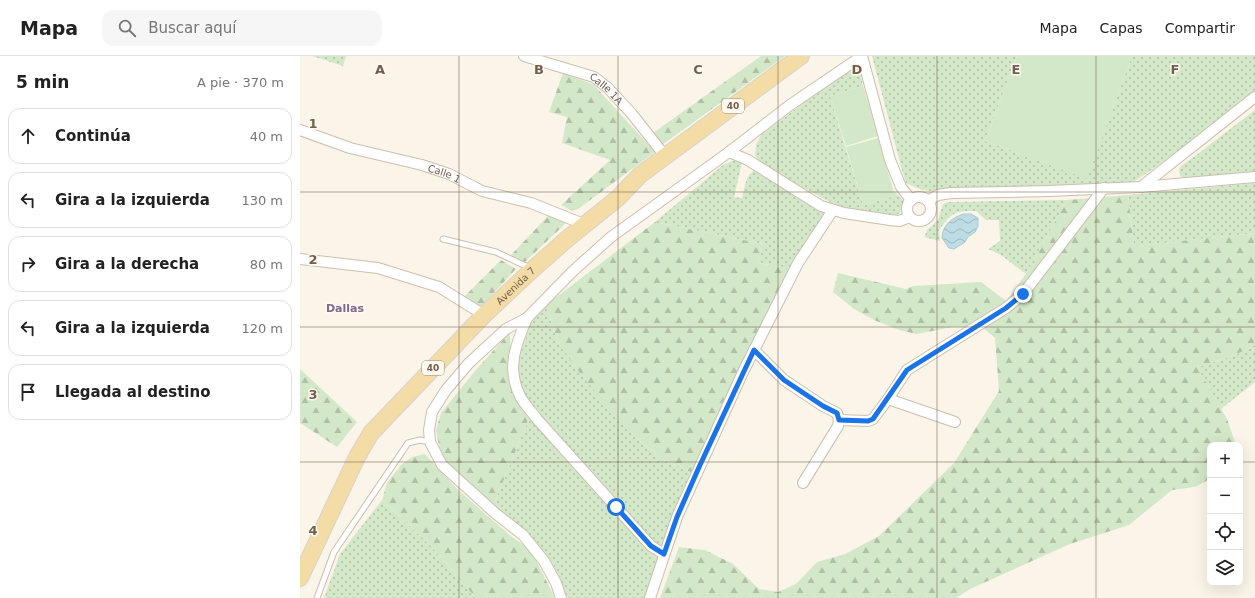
<!DOCTYPE html>
<html lang="es">
<meta charset="utf-8">
<style>
:root{--surface:#fff;--page:#f6f6f6;--text:#222;--muted:#767676;--line:#e0e0e0}
body{margin:0;font-family:"DejaVu Sans",sans-serif;background:var(--page);color:var(--text)}
.controls{position:absolute;right:12px;bottom:12px;display:grid;overflow:hidden;border-radius:8px;box-shadow:0 4px 16px #0002}
.controls button{width:36px;height:36px;display:grid;place-items:center;padding:0;border:0;border-bottom:1px solid var(--line);background:var(--surface);color:var(--text);font:20px sans-serif}
.stop{position:absolute;width:12px;height:12px;margin:-9px;border:3px solid #1a73e8;border-radius:50%;background:#fff}
.stop.end{background:#1a73e8;border-color:#fff;box-shadow:0 1px 4px #0008}
.list{margin:0;padding:0;list-style:none}
h2{display:flex;justify-content:space-between;align-items:center;height:52px;margin:0;padding:0 16px;font-size:17px}
h2 small{font-size:13px;font-weight:400;color:var(--muted)}
.list li{display:grid;grid-template-columns:26px 1fr auto;gap:12px;align-items:center;box-sizing:border-box;height:56px;margin:0 8px 8px;padding:0 8px;border:1px solid var(--line);border-radius:12px}
.list b{display:block;font-size:15px;white-space:nowrap}
.list em{font-size:13px;font-style:normal;color:var(--muted)}
.icon{flex:none;width:22px;height:22px;fill:none;stroke:currentColor;stroke-width:2;stroke-linecap:round;stroke-linejoin:round}
.map{position:relative;flex:none;width:955px;height:542px;overflow:hidden}
header{display:flex;align-items:center;gap:24px;box-sizing:border-box;height:56px;padding:0 20px;background:var(--surface);border-bottom:1px solid var(--line)}
header strong{font-size:19px}
nav{display:flex;gap:22px;margin-inline-start:auto;font-size:14px}
.search{width:280px;height:36px;background:var(--page);display:flex;align-items:center;gap:10px;box-sizing:border-box;padding:0 14px;border-radius:12px;color:var(--muted);font-size:15px}
main{display:flex}
aside{flex:1;background:var(--surface)}
.map>svg:first-child{display:block}
.grass{fill:url(#grass-dots)}
.forest{fill:url(#forest-firs)}
.pitch{fill:#d3e8c8}
.water{fill:url(#water-waves);stroke:#a5cbd5}
.lines{fill:none;stroke-linecap:round;stroke-linejoin:round}
.lane-casing{stroke:#cdbeaf;stroke-width:7}
.street-casing{stroke:#cdbeaf;stroke-width:12}
.primary-casing{stroke:#d8d2cd;stroke-width:18}
.lane{stroke:#fff;stroke-width:5}
.street{stroke:#fff;stroke-width:10}
.primary{stroke:#f4dca7;stroke-width:16}
.route{stroke:#1a73e8;stroke-width:5}
.grid{fill:none;stroke:#745e4e;stroke-width:1;stroke-opacity:0.55}
.labels{text-anchor:middle;stroke-width:3;stroke-linejoin:round;paint-order:stroke}
.shield{fill:#fef9ef;stroke:#9d8c7e;stroke-width:1}
.shield-label{font-size:9px;font-weight:bold;fill:#745e4e}
.street-label{font-size:10px;fill:#745e4e;stroke:#fef9ef}
.neighbourhood-label{font-size:11px;font-weight:bold;fill:#84668f;stroke:#fef9ef}
.grid-label{font-size:13px;text-anchor:middle;font-weight:bold;fill:#745e4e;stroke:#fef9ef;stroke-width:3;stroke-linejoin:round;paint-order:stroke}
</style>
<header>
<strong>Mapa</strong>
<div class="search"><svg class="icon" aria-label="search" viewBox="0 0 24 24"><circle cx="10" cy="10" r="6"/><path d="M15 15l6 6"/></svg>Buscar aquí</div>
<nav><a>Mapa</a><a>Capas</a><a>Compartir</a></nav>
</header>
<main>
<aside>
<h2>5 min<small>A pie · 370 m</small></h2>
<ul class="list">
<li><svg class="icon" aria-label="ahead" viewBox="0 0 24 24"><path d="M12 20V5M6 11l6-6 6 6"/></svg><div><b>Continúa</b></div><em>40 m</em></li>
<li><svg class="icon" aria-label="left" viewBox="0 0 24 24"><path d="M17 20v-9H6M10 6l-5 5 5 5"/></svg><div><b>Gira a la izquierda</b></div><em>130 m</em></li>
<li><svg class="icon" aria-label="right" viewBox="0 0 24 24"><path d="M7 20v-9h11M14 6l5 5-5 5"/></svg><div><b>Gira a la derecha</b></div><em>80 m</em></li>
<li><svg class="icon" aria-label="left" viewBox="0 0 24 24"><path d="M17 20v-9H6M10 6l-5 5 5 5"/></svg><div><b>Gira a la izquierda</b></div><em>120 m</em></li>
<li><svg class="icon" aria-label="arrive" viewBox="0 0 24 24"><path d="M6 21V4h12l-3 4 3 4H6"/></svg><div><b>Llegada al destino</b></div></li>
</ul>
</aside>
<div class="map">
<svg width="955" height="542" viewBox="0 0 955 542">
<defs>
<pattern id="grass-dots" width="8" height="8" patternUnits="userSpaceOnUse"><rect width="8" height="8" fill="#d3e8c8"/><path d="M2 2h.1M6 6h.1" fill="none" stroke="#b0bfa5" stroke-width="1.8" stroke-linecap="round"/></pattern>
<pattern id="forest-firs" width="22" height="20" patternUnits="userSpaceOnUse"><rect width="22" height="20" fill="#d3e8c8"/><path d="M5 1l3.5 6h-7zM16 11l3.5 6h-7z" fill="#b0bfa5"/></pattern>
<pattern id="water-waves" width="16" height="10" patternUnits="userSpaceOnUse"><rect width="16" height="10" fill="#bedce4"/><path d="M0 5q4-4 8 0t8 0" fill="none" stroke="#9fb6bb"/></pattern>
</defs>
<rect width="100%" height="100%" fill="#fbf5e9"/>
<g class="grass">
<polygon points="12,0 46,0 43,10"/>
<path d="M 572,0 L 717,0 L 685,85 L 787,122 L 832,0 L 955,0 L 955,34 L 869,102 L 832,127 L 639,134 C 627,137 617,132 606,127 L 602,114 Z"/>
<path d="M 558,6 L 563,30 L 530,40 L 563,149 L 595,140 L 594,135 L 603,144 L 603,151 L 599,158 C 584,164 552,154 536,149 C 525,144 514,137 504,132 C 487,123 467,114 455,100 L 456,89 L 461,79 Z"/>
<polygon points="955,54 955,116 893,122 884,122 880,120 879,114 881,110 899,97"/>
<path d="M 432,105 L 437,105 L 442,107 L 434,141 L 442,142 C 445,130 445,120 456,113 L 528,156 L 490,212 L 458,207 L 463,188 L 355,166 L 423,109 Z"/>
<polygon points="955,127 955,177 834,190 828,139"/>
<path d="M 767,144 L 726,218 L 701,199 L 688,193 L 700,185 L 699,164 L 686,164 L 676,155 C 654,155 653,156 639,174 L 640,185 L 624,181 L 628,173 L 638,164 L 643,148 L 648,146 Z"/>
<polygon points="246,249 258,287 335,381 364,404 393,417 362,492 352,486 240,362 225,339 218,322 217,307 231,267"/>
<polygon points="955,289 955,326 921,353 897,311 933,300"/>
<polygon points="227,358 340,485 359,503 346,542 268,542 254,510 224,474 193,450 227,367"/>
<polygon points="82,444 131,490 176,542 24,542 40,498"/>
</g>
<g class="forest">
<polygon points="461,0 485,0 362,89 353,77"/>
<polygon points="263,17 294,29 355,96 278,153 272,155 261,149 310,104 262,87 267,61 249,56"/>
<polygon points="828,139 834,190 955,177 955,289 933,300 897,311 927,363 936,389 910,389 910,423 895,431 872,434 829,469 770,488 670,533 656,542 360,542 379,491 405,494 433,508 459,533 478,536 496,528 517,506 545,498 579,480 654,407 699,335 695,282 683,272 653,271 617,278 599,274 574,264 554,253 533,236 538,217 606,233 613,230 681,226 706,245 726,218 767,144"/>
<polygon points="250,158 266,167 225,206 211,199"/>
<polygon points="355,166 463,188 458,207 490,212 393,417 364,404 335,381 310,354 280,317 258,287 246,249"/>
<polygon points="201,204 216,213 177,255 163,242"/>
<polygon points="210,276 210,309 227,358 227,367 193,450 146,408 139,390 136,374 141,357 175,315"/>
<polygon points="0,313 57,366 37,391 0,367"/>
<polygon points="125,398 157,433 212,481 231,494 252,536 254,542 176,542 131,490 82,444 87,427 101,409 112,401"/>
</g>
<g class="pitch">
<polygon points="717,0 832,0 787,123 685,85"/>
<polygon points="563,30 578,80 546,90 530,40"/>
<polygon points="578,82 595,140 563,149 546,91"/>
</g>
<path class="water" d="M 664,158 L 671,158 L 678,162 L 678,170 L 675,176 L 668,181 L 665,186 L 654,193 L 649,192 L 642,182 C 642,170 652,161 664,158 Z"/>
<g class="lines">
<g class="lane-casing">
<g id="lane">
<polyline points="143,183 196,196 230,212"/>
<polyline points="17,542 34,496 108,387 120,384 130,386"/>
</g>
</g>
<g class="street-casing">
<g id="street">
<path id="s1" d="M 224,0 L 294,21 L 308,32 L 332,58 L 365,100"/>
<polyline points="562,0 590,104 601,131 611,144"/>
<path id="s2" d="M 0,74 L 50,92 L 122,109 L 149,118 L 182,135 L 231,147 L 286,169"/>
<polyline points="429,96 448,104 521,150 544,157 590,164 599,165 610,161"/>
<polyline points="841,131 955,41"/>
<circle cx="619" cy="153" r="12"/>
<polyline points="628,145 638,139 651,137 749,135 841,131 955,121"/>
<polyline points="0,203 78,212 139,231 184,259"/>
<path d="M 227,262 C 216,288 206,312 220,340 C 224,348 232,356 237,363 L 351,490 L 364,498"/>
<polyline points="454,294 484,324 523,350 537,357 539,364 538,370 503,427"/>
<polyline points="588,343 607,314 706,252 723,238 804,132"/>
<polyline points="539,364 568,365 573,363 588,343 655,366"/>
<polyline points="261,542 256,527 244,505 223,479 195,457 142,409 130,386 129,374 132,356 146,334 169,307 206,273 227,262 273,215 311,181 429,96 490,49 562,0"/>
<polyline points="350,542 377,461 443,316 498,207 533,154"/>
</g>
</g>
<g class="primary-casing">
<g id="primary">
<path id="s3" d="M 0,522 L 57,401 L 71,377 L 184,259 L 233,213 L 267,183 L 318,142 L 340,119 L 501,0"/>
</g>
</g>
<use href="#lane" class="lane"/>
<use href="#street" class="street"/>
<use href="#primary" class="primary"/>
</g>
<g class="lines">
<polyline class="route" points="316,451 351,490 364,498 377,461 400,409 454,294 484,324 523,350 537,357 539,364 568,365 573,363 607,314 706,252 723,238"/>
</g>
<path class="grid" d="M 159,0 L 159,542M 318,0 L 318,542M 478,0 L 478,542M 637,0 L 637,542M 796,0 L 796,542M 0,136 L 955,136M 0,271 L 955,271M 0,406 L 910,406M 940,406 L 955,406"/>
<g class="labels">
<g class="shield">
<rect x="422" y="43" width="22" height="14" rx="3"/>
<rect x="122" y="305" width="22" height="14" rx="3"/>
</g>
<g class="shield-label">
<text x="433" y="53">40</text>
<text x="133" y="315">40</text>
</g>
<g class="street-label">
<text dy="4" stroke="none"><textPath href="#s1" startOffset="90">Calle 1A</textPath></text>
<text dy="4" stroke="none"><textPath href="#s2" startOffset="151">Calle 1</textPath></text>
<text dy="4" stroke="none"><textPath href="#s3" startOffset="368">Avenida 7</textPath></text>
</g>
<g class="neighbourhood-label">
<text x="45" y="256">Dallas</text>
</g>
</g>
<g class="grid-label">
<text x="80" y="18">A</text>
<text x="239" y="18">B</text>
<text x="398" y="18">C</text>
<text x="557" y="18">D</text>
<text x="716" y="18">E</text>
<text x="875" y="18">F</text>
<text x="13" y="72">1</text>
<text x="13" y="208">2</text>
<text x="13" y="343">3</text>
<text x="13" y="479">4</text>
</g>
</svg>
<div class="controls">
<button>+</button>
<button>−</button>
<button><svg class="icon" aria-label="locate" viewBox="0 0 24 24"><circle cx="12" cy="12" r="6"/><path d="M12 2v4M12 18v4M2 12h4M18 12h4"/></svg></button>
<button><svg class="icon" aria-label="layers" viewBox="0 0 24 24"><path d="M12 4l9 5-9 5-9-5zM3 14l9 5 9-5"/></svg></button>
</div>
<div class="stop" style="left:316px;top:451px"></div>
<div class="stop end" style="left:723px;top:238px"></div>
</div>
</main>
